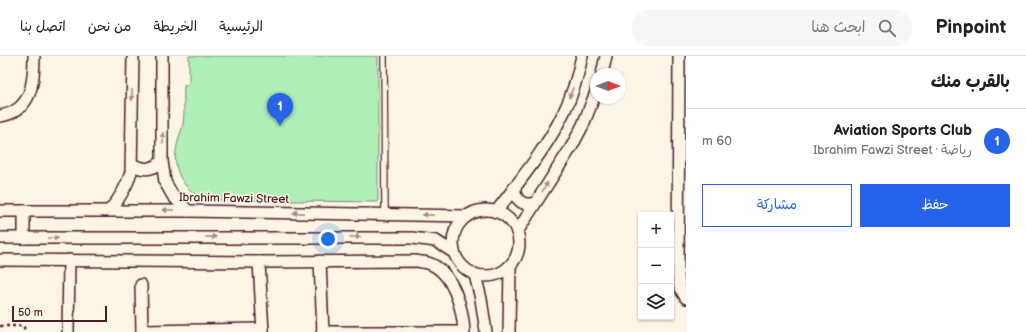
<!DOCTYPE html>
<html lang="ar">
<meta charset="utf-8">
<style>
:root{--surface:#fff;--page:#f6f6f6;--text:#202124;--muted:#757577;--line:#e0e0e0;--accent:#2563eb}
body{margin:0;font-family:"Balsamiq Sans","Playpen Sans Arabic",sans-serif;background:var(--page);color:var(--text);direction:rtl}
.controls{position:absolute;right:12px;bottom:12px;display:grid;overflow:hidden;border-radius:0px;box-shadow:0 1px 3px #0004}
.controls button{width:36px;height:36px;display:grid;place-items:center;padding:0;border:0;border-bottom:1px solid var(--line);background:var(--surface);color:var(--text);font:20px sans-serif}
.compass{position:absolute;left:590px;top:12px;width:36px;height:36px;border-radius:50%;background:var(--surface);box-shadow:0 1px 3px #0004;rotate:90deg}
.scale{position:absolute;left:12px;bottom:10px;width:95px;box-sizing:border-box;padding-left:4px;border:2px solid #4a1f2b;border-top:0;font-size:11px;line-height:14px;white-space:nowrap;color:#4a1f2b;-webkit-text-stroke:3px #fcf5e5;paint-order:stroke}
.you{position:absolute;left:328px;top:183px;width:14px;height:14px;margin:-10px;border:3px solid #fff;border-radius:50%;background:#1a73e8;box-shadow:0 0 0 6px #1a73e833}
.badge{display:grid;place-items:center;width:26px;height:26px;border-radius:50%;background:var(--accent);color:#fff;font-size:13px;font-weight:700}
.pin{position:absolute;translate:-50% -33px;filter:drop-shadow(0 1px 2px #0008)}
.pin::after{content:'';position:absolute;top:21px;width:14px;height:12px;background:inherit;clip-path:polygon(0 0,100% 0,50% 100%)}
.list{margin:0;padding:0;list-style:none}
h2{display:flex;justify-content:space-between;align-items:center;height:52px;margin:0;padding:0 16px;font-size:17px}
h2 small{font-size:13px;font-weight:400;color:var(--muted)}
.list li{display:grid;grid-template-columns:26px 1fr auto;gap:12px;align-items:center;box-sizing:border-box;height:64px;padding:0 16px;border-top:1px solid var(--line)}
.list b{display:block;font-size:15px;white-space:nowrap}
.list p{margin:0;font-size:13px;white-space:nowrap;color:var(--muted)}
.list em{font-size:13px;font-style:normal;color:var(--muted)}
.actions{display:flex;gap:8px;padding:12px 16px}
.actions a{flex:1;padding:9px 0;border:1px solid var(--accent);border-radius:0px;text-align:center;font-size:14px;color:var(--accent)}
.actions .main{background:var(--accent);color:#fff}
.icon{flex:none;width:22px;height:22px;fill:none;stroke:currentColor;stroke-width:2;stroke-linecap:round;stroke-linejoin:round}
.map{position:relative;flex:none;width:686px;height:276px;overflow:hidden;direction:ltr}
header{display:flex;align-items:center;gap:24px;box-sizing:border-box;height:56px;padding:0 20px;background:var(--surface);border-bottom:1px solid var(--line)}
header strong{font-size:19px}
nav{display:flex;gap:22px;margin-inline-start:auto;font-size:14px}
.search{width:280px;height:36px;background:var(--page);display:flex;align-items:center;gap:10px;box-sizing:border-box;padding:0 14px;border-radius:22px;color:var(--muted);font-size:15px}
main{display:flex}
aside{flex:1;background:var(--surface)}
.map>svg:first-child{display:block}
.park{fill:#afefb7;stroke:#7c8771}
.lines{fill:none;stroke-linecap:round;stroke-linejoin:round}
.lane-casing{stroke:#4a1f2b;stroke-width:8}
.street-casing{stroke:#4a1f2b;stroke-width:14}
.path{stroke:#4a1f2b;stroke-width:2.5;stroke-dasharray:3 3;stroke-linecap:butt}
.lane{stroke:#fcf5e5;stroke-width:5.5}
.street{stroke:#fcf5e5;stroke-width:11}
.oneway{fill:#a38a88}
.labels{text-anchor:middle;stroke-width:3;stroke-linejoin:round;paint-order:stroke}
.street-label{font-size:12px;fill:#4a1f2b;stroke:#fcf5e5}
</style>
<header>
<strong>Pinpoint</strong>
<div class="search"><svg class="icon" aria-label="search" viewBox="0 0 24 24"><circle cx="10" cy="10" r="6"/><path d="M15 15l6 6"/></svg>ابحث هنا</div>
<nav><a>الرئيسية</a><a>الخريطة</a><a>من نحن</a><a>اتصل بنا</a></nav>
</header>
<main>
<aside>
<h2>بالقرب منك<small></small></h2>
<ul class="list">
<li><span class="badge">1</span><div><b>Aviation Sports Club</b><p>رياضة · Ibrahim Fawzi Street</p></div><em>60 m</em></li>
</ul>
<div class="actions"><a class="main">حفظ</a><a>مشاركة</a></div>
</aside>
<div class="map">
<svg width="686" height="276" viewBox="0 0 686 276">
<rect width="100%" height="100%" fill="#fcf5e5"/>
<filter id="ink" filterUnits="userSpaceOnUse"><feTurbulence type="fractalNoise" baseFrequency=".025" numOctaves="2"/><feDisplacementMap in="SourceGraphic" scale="8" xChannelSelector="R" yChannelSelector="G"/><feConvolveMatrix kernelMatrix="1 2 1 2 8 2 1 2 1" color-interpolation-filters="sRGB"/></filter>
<g filter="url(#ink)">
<path class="park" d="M 189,0 L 378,0 L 378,146 L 215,144 C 210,143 204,143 200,141 C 183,132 173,114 176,95 C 177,85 181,77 183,68 C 185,56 183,42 184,30 L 189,28 Z"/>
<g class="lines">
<g class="lane-casing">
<polyline id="lane" points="384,0 385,158"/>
</g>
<g class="street-casing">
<g id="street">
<polyline points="162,0 162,105 165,126 173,140 188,155"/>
<polyline points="679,0 678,220 680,232 686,242"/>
<polyline points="602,18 606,0"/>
<path d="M 0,60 C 32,55 34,26 34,0"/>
<path d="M 132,108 C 143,115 153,114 162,105"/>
<path d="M 515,130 C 513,143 523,151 535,147"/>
<path d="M 110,154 C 120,142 127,131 131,116 L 133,0"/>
<circle cx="486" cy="187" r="33"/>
<polyline points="0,155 188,155 467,160"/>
<polyline points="24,155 24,182"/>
<path d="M 496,156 C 520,124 547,92 564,56 C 573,38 578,19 582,0"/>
<polyline points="517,176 572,90 583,69 596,36"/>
<polyline points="0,182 412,182 436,185 453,196"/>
<path d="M 0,204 L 259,206 L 416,205 C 420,206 424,206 428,207 C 453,215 463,253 464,276"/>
<polyline points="320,205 323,276"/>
<polyline points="259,206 263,276"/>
<polyline points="475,219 481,243 486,276"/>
<polyline points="141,229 142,276"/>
<polyline points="142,275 263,273"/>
<polyline points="68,276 69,204"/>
<polyline points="322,276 464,276"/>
<polyline points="509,276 510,210"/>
</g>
</g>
<polyline class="path" points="0,270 23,270 24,271 24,276"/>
<use href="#lane" class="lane"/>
<use href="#street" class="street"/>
</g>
<defs><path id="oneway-solid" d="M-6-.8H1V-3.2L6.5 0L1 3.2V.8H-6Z"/></defs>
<g class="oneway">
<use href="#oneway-solid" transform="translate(571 37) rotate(111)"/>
<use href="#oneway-solid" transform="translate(132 39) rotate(90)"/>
<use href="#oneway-solid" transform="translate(163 82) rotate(-90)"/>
<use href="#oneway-solid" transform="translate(545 131) rotate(-58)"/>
<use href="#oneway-solid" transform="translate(168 154) rotate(-180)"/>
<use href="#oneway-solid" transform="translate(298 157) rotate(-179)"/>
<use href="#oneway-solid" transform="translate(428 159) rotate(-179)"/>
<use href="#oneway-solid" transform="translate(211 181)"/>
<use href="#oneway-solid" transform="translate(355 181)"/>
<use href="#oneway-solid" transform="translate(53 182)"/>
</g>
</g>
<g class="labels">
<g class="street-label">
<text transform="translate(234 142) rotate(1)" y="4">Ibrahim Fawzi Street</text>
</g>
</g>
</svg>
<div class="controls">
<button>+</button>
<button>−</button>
<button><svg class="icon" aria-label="layers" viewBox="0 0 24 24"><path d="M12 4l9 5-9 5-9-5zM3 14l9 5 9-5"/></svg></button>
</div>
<svg class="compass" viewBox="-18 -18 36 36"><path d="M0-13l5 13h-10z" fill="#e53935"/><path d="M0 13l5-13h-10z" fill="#757577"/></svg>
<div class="scale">50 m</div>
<div class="you"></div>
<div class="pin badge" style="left:280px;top:70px">1</div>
</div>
</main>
